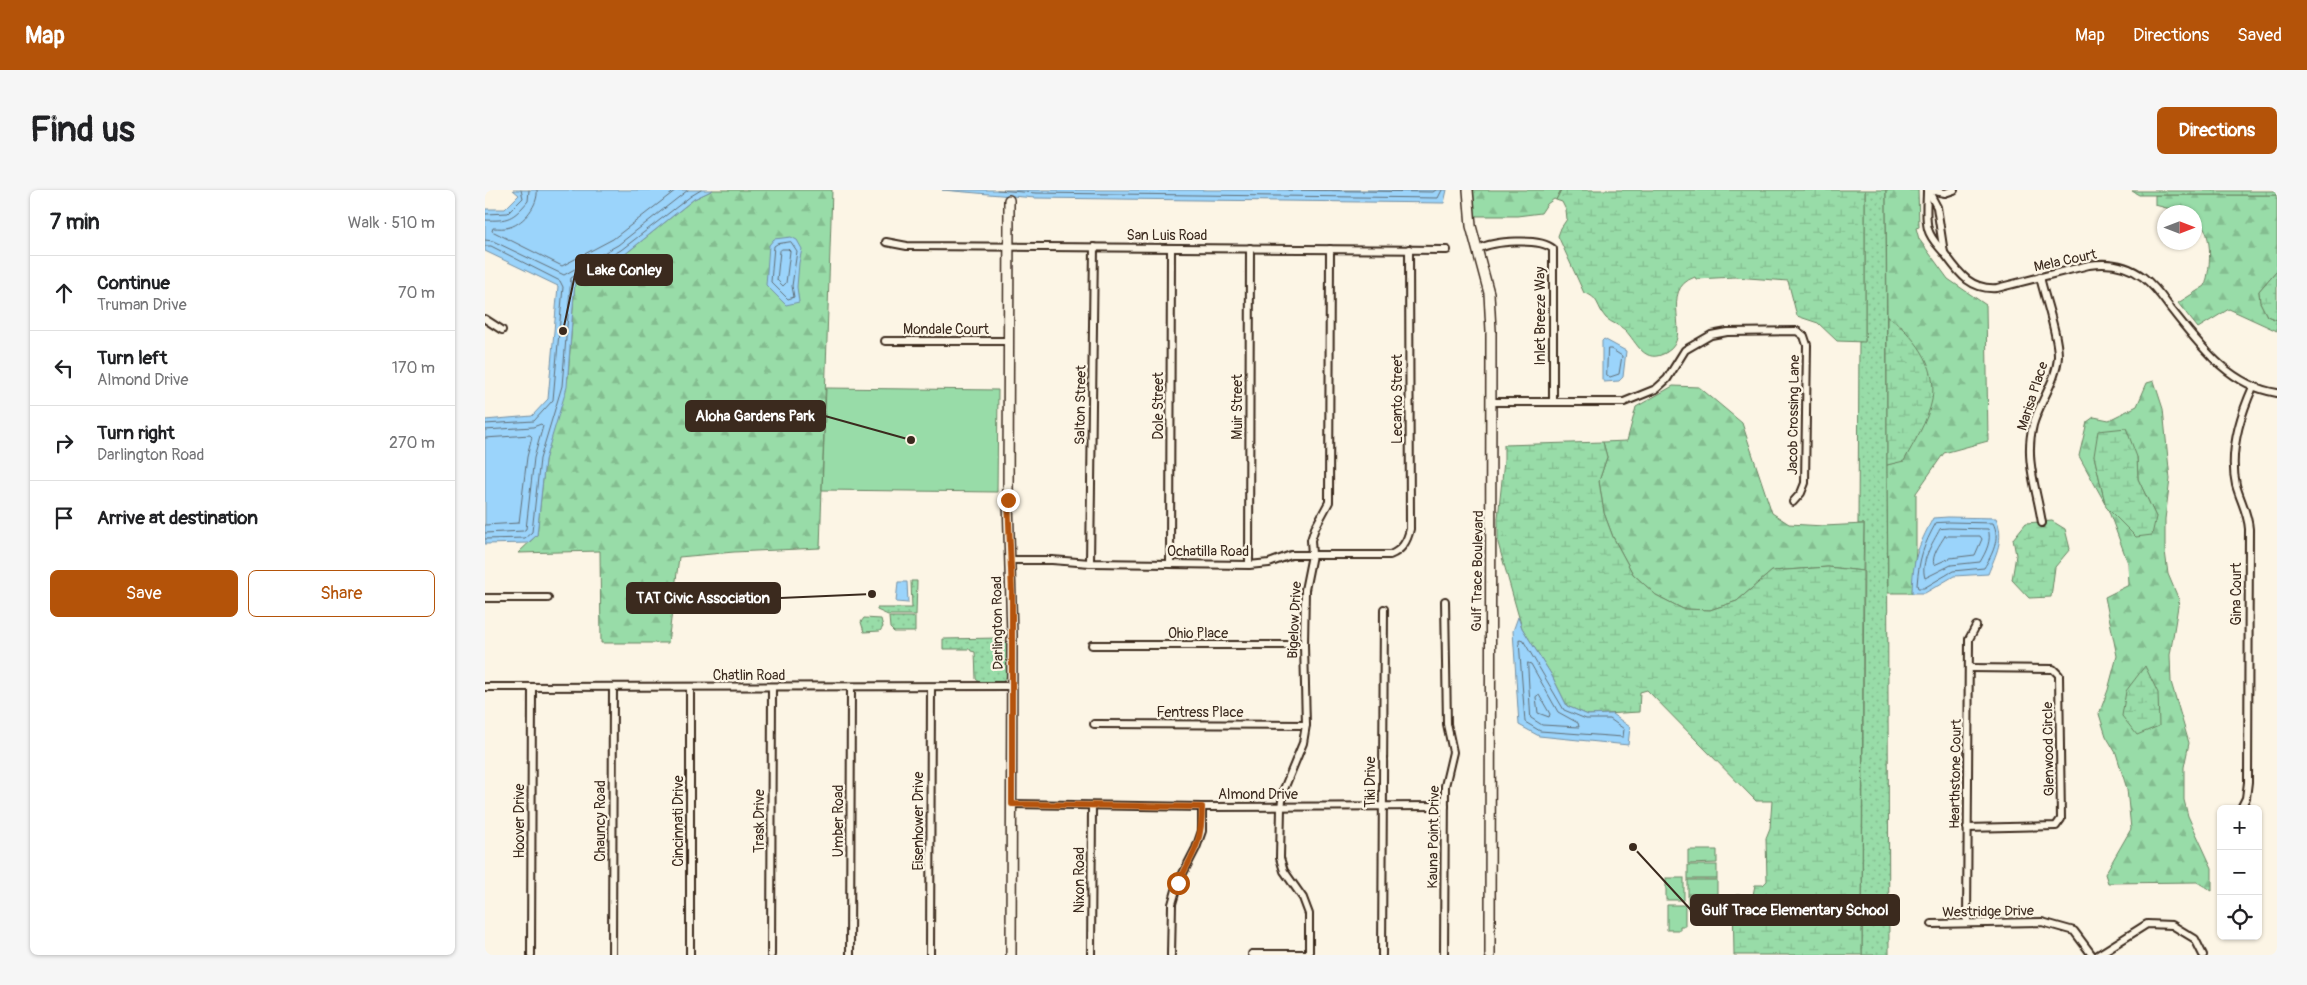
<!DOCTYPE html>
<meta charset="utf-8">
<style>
:root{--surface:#fff;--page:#f6f6f6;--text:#202124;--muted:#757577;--line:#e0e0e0;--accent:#b45309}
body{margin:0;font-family:Pangolin,sans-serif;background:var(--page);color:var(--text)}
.controls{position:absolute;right:15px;bottom:15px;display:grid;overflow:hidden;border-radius:8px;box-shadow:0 1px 4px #0004}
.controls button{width:45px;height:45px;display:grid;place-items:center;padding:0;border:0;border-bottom:1px solid var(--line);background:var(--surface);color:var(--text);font:25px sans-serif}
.compass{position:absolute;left:1672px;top:15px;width:45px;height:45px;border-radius:50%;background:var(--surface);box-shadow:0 1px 4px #0004;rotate:90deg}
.stop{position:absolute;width:15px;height:15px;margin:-11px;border:4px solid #b45309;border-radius:50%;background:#fff}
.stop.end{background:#b45309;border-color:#fff;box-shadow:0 1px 5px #0008}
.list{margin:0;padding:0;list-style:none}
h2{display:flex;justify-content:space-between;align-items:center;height:65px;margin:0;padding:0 20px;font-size:21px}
h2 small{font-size:16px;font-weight:400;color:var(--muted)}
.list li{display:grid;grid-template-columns:32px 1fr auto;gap:15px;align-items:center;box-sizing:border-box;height:75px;padding:0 20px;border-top:1px solid var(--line)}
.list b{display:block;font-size:19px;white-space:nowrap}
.list p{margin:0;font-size:16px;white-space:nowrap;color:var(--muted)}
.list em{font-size:16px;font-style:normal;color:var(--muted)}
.actions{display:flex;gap:10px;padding:15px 20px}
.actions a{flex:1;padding:11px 0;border:1px solid var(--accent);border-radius:8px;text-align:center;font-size:18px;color:var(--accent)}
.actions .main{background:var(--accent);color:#fff}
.icon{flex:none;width:28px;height:28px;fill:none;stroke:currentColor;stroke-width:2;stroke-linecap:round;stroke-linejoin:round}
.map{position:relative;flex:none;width:1792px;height:765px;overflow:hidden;border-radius:8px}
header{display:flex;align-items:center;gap:30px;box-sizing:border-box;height:70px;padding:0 25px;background:var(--accent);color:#fff}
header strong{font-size:24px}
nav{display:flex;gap:28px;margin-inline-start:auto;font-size:18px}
.intro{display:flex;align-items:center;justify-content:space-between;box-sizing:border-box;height:120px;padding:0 30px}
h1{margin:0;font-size:35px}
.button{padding:12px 22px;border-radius:8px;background:var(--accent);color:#fff;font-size:18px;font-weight:700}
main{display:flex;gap:30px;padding:0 30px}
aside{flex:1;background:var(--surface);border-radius:8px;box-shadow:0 1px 4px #0004}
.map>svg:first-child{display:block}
.grass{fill:url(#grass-dots);stroke:#6a8363}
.forest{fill:url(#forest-firs);stroke:#6a8363}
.wetland{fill:url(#wetland-marsh);stroke:#6a8363}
.park{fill:#98dca8;stroke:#6a8363}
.water{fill:#9bd4fb;stroke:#7590a3}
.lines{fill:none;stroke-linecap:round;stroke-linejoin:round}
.shore{stroke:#616e76;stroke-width:1}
.street-casing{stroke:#3b2a1e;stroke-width:10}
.secondary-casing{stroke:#3b2a1e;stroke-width:12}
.street{stroke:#fcf5e5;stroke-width:6}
.secondary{stroke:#fcf5e5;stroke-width:9}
.route{stroke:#b45309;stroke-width:6}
.labels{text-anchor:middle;stroke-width:4.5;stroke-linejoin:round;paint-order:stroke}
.street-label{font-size:14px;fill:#3b2a1e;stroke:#fcf5e5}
.leader{fill:none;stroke:#3b2a1e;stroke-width:2}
.callout-dot{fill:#3b2a1e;stroke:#fcf5e5;stroke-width:2}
.callout{fill:#3b2a1e;stroke:#3b2a1e;stroke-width:2}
.callout-label{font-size:15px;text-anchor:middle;font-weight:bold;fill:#fff}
</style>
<header>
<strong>Map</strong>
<nav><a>Map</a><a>Directions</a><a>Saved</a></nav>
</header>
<div class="intro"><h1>Find us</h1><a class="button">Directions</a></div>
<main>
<aside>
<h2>7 min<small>Walk · 510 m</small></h2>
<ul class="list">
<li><svg class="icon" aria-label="ahead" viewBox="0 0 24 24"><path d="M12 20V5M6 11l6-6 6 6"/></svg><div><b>Continue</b><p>Truman Drive</p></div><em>70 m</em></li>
<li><svg class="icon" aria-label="left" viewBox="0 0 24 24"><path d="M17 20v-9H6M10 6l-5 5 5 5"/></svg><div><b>Turn left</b><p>Almond Drive</p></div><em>170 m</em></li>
<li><svg class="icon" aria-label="right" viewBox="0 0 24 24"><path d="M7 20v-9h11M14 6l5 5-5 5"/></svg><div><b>Turn right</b><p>Darlington Road</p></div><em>270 m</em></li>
<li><svg class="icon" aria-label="arrive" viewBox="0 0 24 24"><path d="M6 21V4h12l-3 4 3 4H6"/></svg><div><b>Arrive at destination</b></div></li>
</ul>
<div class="actions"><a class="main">Save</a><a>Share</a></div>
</aside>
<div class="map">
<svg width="1792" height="765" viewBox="0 0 1792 765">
<defs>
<pattern id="grass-dots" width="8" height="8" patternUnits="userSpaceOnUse" patternTransform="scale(1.25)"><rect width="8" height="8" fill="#98dca8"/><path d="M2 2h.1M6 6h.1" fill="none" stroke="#84bd90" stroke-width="1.8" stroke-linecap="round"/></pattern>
<pattern id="forest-firs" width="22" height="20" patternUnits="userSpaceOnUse" patternTransform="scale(1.25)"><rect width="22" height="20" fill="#98dca8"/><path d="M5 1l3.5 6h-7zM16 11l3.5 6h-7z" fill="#84bd90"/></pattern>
<pattern id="wetland-marsh" width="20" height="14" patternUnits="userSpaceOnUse" patternTransform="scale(1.25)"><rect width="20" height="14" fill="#98dca8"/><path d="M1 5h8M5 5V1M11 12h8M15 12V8" fill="none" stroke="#84bd90"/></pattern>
</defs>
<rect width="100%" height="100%" fill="#fcf5e5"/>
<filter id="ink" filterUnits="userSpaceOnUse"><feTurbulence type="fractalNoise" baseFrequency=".02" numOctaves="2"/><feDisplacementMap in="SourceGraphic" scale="10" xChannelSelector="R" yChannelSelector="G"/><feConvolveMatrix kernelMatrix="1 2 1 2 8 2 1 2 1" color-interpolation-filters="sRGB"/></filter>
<g filter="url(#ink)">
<g class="grass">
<polygon points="1380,0 1401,0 1404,765 1377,765 1379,334 1373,334 1374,152 1380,151"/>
<polygon points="426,391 432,391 431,425 403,425 392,420 392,418 427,418"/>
<polygon points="404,427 430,427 430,442 409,442 405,438"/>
<polygon points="379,428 396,429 398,437 395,441 379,442 376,432"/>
<polygon points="514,448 523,454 523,485 517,492 496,493 491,489 490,462 486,461 485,459 458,459 458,449"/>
</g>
<g class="forest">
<polygon points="228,0 347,0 335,358 249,362 194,367 183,453 116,453 115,361 33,363 52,345 60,270 83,187 90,91 139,65 209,9"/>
<polygon points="988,0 1076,0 1071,10 1069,9 1062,14 1056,23 1032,26 989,26"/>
<polygon points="1401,0 1433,0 1434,37 1431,38 1434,49 1463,89 1501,115 1503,251 1459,263 1431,303 1431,361 1427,403 1403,403 1402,275 1419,270 1436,239 1417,137 1402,126"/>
<path d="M 1670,5 L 1792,5 L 1792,80 L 1774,101 L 1775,112 L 1782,126 L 1792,130 L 1792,141 L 1744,119 L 1713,138 L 1693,113 L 1720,96 C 1726,76 1729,40 1710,27 L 1710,22 L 1697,22 L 1670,15 Z"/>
<polygon points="1669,191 1678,219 1685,289 1680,329 1680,361 1683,384 1694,410 1685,465 1686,492 1704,553 1699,577 1699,610 1703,626 1727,678 1727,701 1712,692 1623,693 1620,684 1646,639 1642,599 1631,563 1621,546 1614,524 1623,500 1632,466 1620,407 1644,395 1643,373 1623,319 1651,347 1671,327 1653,289 1652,267 1609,266 1620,313 1594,266 1602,232 1609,227 1624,230 1652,216 1662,193"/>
<polygon points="1188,196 1214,197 1257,233 1287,323 1304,334 1339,336 1379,334 1378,381 1343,377 1287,381 1252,411 1225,420 1198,419 1171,405 1148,384 1128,347 1119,323 1114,291 1122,267 1118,252 1142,251 1151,217"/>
</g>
<g class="wetland">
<path d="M 1076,0 L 1380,0 L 1380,152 L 1352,151 L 1333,133 L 1312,126 L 1303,91 L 1250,87 L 1211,89 L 1210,87 C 1172,100 1209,146 1182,162 C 1159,176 1152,152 1140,140 C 1135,135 1126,133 1121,128 C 1112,118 1114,106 1099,103 L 1073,46 L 1076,38 L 1082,29 L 1081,20 L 1077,12 L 1071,10 Z"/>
<polygon points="1647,1 1792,1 1792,5 1654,5"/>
<polygon points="1792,80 1792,130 1782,126 1775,112 1774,101"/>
<path d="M 1402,126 C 1429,145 1453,175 1447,210 C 1443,231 1429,252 1419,271 L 1402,275 Z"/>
<polygon points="1641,238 1652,267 1653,289 1671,327 1667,345 1651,347 1621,317 1609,266 1613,241"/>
<polygon points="1118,252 1122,267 1114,291 1119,323 1128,347 1148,384 1171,405 1198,419 1225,420 1252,411 1287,381 1343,377 1378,381 1377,765 1249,765 1248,707 1251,705 1268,705 1270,695 1278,695 1282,691 1281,648 1285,638 1287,611 1271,611 1162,500 1155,502 1154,522 1103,525 1082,516 1066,484 1037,438 1013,353 1013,328 1019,271 1019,255"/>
<polygon points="1567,331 1580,339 1585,359 1570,377 1566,407 1544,408 1527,390 1531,365 1528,349 1541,333"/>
<polygon points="1660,476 1673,503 1674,536 1652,545 1637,526 1641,501"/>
</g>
<g class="park">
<polygon points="341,198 513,200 512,302 337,300"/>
<polygon points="1203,660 1232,660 1232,673 1203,674"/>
<rect x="1203" y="675" width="29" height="14"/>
<rect x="1181" y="688" width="18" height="22"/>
<rect x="1203" y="690" width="29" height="14"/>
<rect x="1203" y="705" width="29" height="14"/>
<polygon points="1182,715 1200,715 1200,736 1195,736 1195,740 1182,740"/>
</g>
<g class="water">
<polygon points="28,0 228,0 209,9 139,65 90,91 82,197 60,270 52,345 43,353 0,354 0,230 47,226 63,209 73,96 0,61 0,19 20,19 34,5"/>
<polygon points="457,0 962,0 959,13 550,8"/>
<polygon points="306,47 312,50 317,59 314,73 312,97 314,112 301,115 281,95 284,55 289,49"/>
<polygon points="1119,149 1141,161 1138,187 1134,191 1119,192 1117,189 1117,151"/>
<path d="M 1463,327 L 1511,328 C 1520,349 1511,364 1503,384 L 1469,386 L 1440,403 L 1427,403 C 1428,368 1432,359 1448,328 Z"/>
<polygon points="413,392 422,392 423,413 411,412"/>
<polygon points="1033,427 1037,438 1066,484 1082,516 1103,525 1127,524 1145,537 1143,555 1054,546 1034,535 1028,441"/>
</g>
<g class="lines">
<g class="shore">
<path d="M 52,0 C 54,14 39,33 25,37 C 19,39 14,38 8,38 L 7,41 L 77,76 L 128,49 L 191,0"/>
<polyline points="512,0 551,3 953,8 957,0"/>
<polyline points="803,0 948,2 951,0"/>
<polyline points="0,24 23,23 38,8 36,0"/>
<path d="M 0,30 C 23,31 28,29 43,11 L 44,0"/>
<polyline points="0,50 8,51 79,85 133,55 203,0"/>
<polygon points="306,52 312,61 307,96 309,107 303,109 286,92 289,56 292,54"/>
<polyline points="0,56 6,56 75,91 78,97 68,210 49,231 0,234"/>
<polygon points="297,59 303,59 305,61 301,93 298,96 292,90 295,61"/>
<polygon points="1123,159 1126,159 1137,166 1134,184 1125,187 1122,185"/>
<polyline points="0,240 48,237 56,234 58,236 49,268 41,339 38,341 0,343"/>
<polyline points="0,248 45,245 47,247 42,267 34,333 0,335"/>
<path d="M 1464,332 L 1508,333 C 1516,348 1507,365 1499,378 L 1468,381 L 1439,398 L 1433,398 L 1432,395 C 1434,369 1438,356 1451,333 Z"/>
<path d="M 1464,338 L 1503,339 C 1507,350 1501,362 1495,372 L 1466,375 L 1440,388 C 1435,372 1447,354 1455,339 Z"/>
<path d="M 1460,346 L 1495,346 L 1497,349 L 1490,365 L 1465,368 L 1449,375 C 1446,366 1455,354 1460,346 Z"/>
<polyline points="0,349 40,348 47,342 55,269 77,196 86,88 136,60 206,6 216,0"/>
<polygon points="1035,449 1038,450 1079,520 1101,529 1125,529 1139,539 1138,547 1055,541 1040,532 1034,451"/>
<polygon points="1043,473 1046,474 1073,522 1093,533 1094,537 1057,535 1046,528"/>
<polygon points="1054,505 1065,524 1064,527 1053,523 1051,507"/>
</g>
<g class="street-casing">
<g id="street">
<path d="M 1442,0 C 1442,12 1440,27 1443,39 C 1446,50 1454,56 1460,64 C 1474,83 1485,100 1512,98 L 1604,75 C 1623,72 1642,75 1658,87 C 1670,96 1678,108 1686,119 C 1714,154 1744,196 1792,203"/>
<polyline points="1443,0 1452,17 1459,63"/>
<polyline points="1444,0 1460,3 1469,0"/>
<polyline points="401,52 422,56 962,60"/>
<path d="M 993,59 C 1008,51 1055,47 1068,59 L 1068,211"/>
<path d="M 1555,87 C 1560,109 1573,144 1573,166 C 1572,190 1554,213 1548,235 C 1539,269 1552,300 1557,333"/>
<polyline points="0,129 17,140"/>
<polyline points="400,151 523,151"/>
<polyline points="1008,212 1139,212 1171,199 1182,189 1200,160 1226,145 1242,142 1312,141 1319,146 1322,155 1320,293 1316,303 1308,312"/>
<path d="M 524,370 L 567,370 L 605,373 L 764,375 L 784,373 L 806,365 L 905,365 C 917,360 922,352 925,339 L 924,59"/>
<polyline points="605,373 609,57"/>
<polyline points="685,373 686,58"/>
<polyline points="764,375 765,58"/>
<polyline points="0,408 63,408"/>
<polyline points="607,455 819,455"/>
<polyline points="0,497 527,496"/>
<polyline points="609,534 821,535"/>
<polyline points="527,614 717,617 960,616"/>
<path d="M 1757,616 L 1761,608 L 1763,592 L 1764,339 C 1763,323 1755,310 1751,295 C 1744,263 1755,226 1768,197"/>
<polyline points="1482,638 1571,636 1576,629 1574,485 1568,479 1484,478"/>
<polyline points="1482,733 1484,449 1491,436"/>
<polyline points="1447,734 1557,732 1589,741 1607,765"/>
<polyline points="767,764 824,764"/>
<polyline points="46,765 47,497"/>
<polyline points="127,765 128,497"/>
<polyline points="205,765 205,497"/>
<polyline points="286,765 287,498"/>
<polyline points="365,765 366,497"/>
<polyline points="445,765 446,497"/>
<polyline points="606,765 607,616"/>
<polyline points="686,765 687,714 693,693 711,658 717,641 717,617"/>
<polyline points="824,765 824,724 818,708 799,681 795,668 796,617 799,599 818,553 821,535 819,455 820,400 827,365 826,350 830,338 844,312 845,59"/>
<polyline points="897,765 899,419"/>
<polyline points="959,765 960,596 968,562 962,534 960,411"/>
<polyline points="1613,765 1662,734 1687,735 1710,749 1718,765"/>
</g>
</g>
<g class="secondary-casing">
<g id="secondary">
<polyline points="983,0 986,36 1004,103 1006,141 1005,765"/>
<polyline points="524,10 523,310 527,445 526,765"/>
</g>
</g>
<use href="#street" class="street"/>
<use href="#secondary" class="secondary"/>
</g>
</g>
<g class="lines" filter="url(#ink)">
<path class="route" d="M 523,310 L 527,402 L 527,614 L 717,617 C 717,652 709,663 693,693"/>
</g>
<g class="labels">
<g class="street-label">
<text x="682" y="50">San Luis Road</text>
<text transform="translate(1580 70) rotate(-12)" y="5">Mela Court</text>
<text transform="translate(1055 126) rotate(-90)" y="5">Inlet Breeze Way</text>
<text x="461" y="144">Mondale Court</text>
<text transform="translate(1547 206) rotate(-72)" y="5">Marisa Place</text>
<text transform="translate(912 209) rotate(-90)" y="5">Lecanto Street</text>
<text transform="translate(595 215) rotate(-89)" y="5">Salton Street</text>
<text transform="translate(673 216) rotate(-90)" y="5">Dole Street</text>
<text transform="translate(752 217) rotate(-90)" y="5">Muir Street</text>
<text transform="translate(1308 225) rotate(-89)" y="5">Jacob Crossing Lane</text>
<text x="723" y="366">Ochatilla Road</text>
<text transform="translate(992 381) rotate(-89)" y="5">Gulf Trace Boulevard</text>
<text transform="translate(1751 404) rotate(-90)" y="5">Gina Court</text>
<text transform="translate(809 430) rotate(-87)" y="5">Bigelow Drive</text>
<text transform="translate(512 433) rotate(-91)" y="5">Darlington Road</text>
<text x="713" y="448">Ohio Place</text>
<text x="264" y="490">Chatlin Road</text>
<text x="715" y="527">Fentress Place</text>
<text transform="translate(1563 559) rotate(-91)" y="5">Glenwood Circle</text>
<text transform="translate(1470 584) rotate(-89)" y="5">Hearthstone Court</text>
<text transform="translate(885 592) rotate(-90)" y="5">Tiki Drive</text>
<text x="773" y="609">Almond Drive</text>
<text transform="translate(34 631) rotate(-90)" y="5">Hoover Drive</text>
<text transform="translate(115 631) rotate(-90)" y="5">Chauncy Road</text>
<text transform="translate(193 631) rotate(-90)" y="5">Cincinnati Drive</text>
<text transform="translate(274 631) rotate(-90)" y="5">Trask Drive</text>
<text transform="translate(353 631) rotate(-90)" y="5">Umber Road</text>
<text transform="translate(433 631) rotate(-90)" y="5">Eisenhower Drive</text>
<text transform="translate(948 647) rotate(-89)" y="5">Kauna Point Drive</text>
<text transform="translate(594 690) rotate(-90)" y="5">Nixon Road</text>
<text transform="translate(1503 721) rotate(-1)" y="5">Westridge Drive</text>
</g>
</g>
<path class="leader" d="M78 141L91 80M426 250L340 226M387 404L295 408M1148 657L1206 720"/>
<g class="callout-dot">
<circle cx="78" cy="141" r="5"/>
<circle cx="426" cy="250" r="5"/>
<circle cx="387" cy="404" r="5"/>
<circle cx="1148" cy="657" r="5"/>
</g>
<g class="callout">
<rect x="91" y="65" width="96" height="30" rx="5"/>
<rect x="201" y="211" width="139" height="30" rx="5"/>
<rect x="142" y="393" width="153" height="30" rx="5"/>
<rect x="1206" y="705" width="208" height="30" rx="5"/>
</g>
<g class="callout-label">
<text x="139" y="85">Lake Conley</text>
<text x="270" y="231">Aloha Gardens Park</text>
<text x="218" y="413">TAT Civic Association</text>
<text x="1310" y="725">Gulf Trace Elementary School</text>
</g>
</svg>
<div class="controls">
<button>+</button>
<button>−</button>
<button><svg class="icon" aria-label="locate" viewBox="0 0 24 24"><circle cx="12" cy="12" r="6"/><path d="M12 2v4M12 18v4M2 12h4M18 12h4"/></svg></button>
</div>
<svg class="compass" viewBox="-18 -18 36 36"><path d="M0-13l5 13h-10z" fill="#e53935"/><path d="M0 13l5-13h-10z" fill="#757577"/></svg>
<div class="stop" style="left:693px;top:693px"></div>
<div class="stop end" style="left:523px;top:310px"></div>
</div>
</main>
